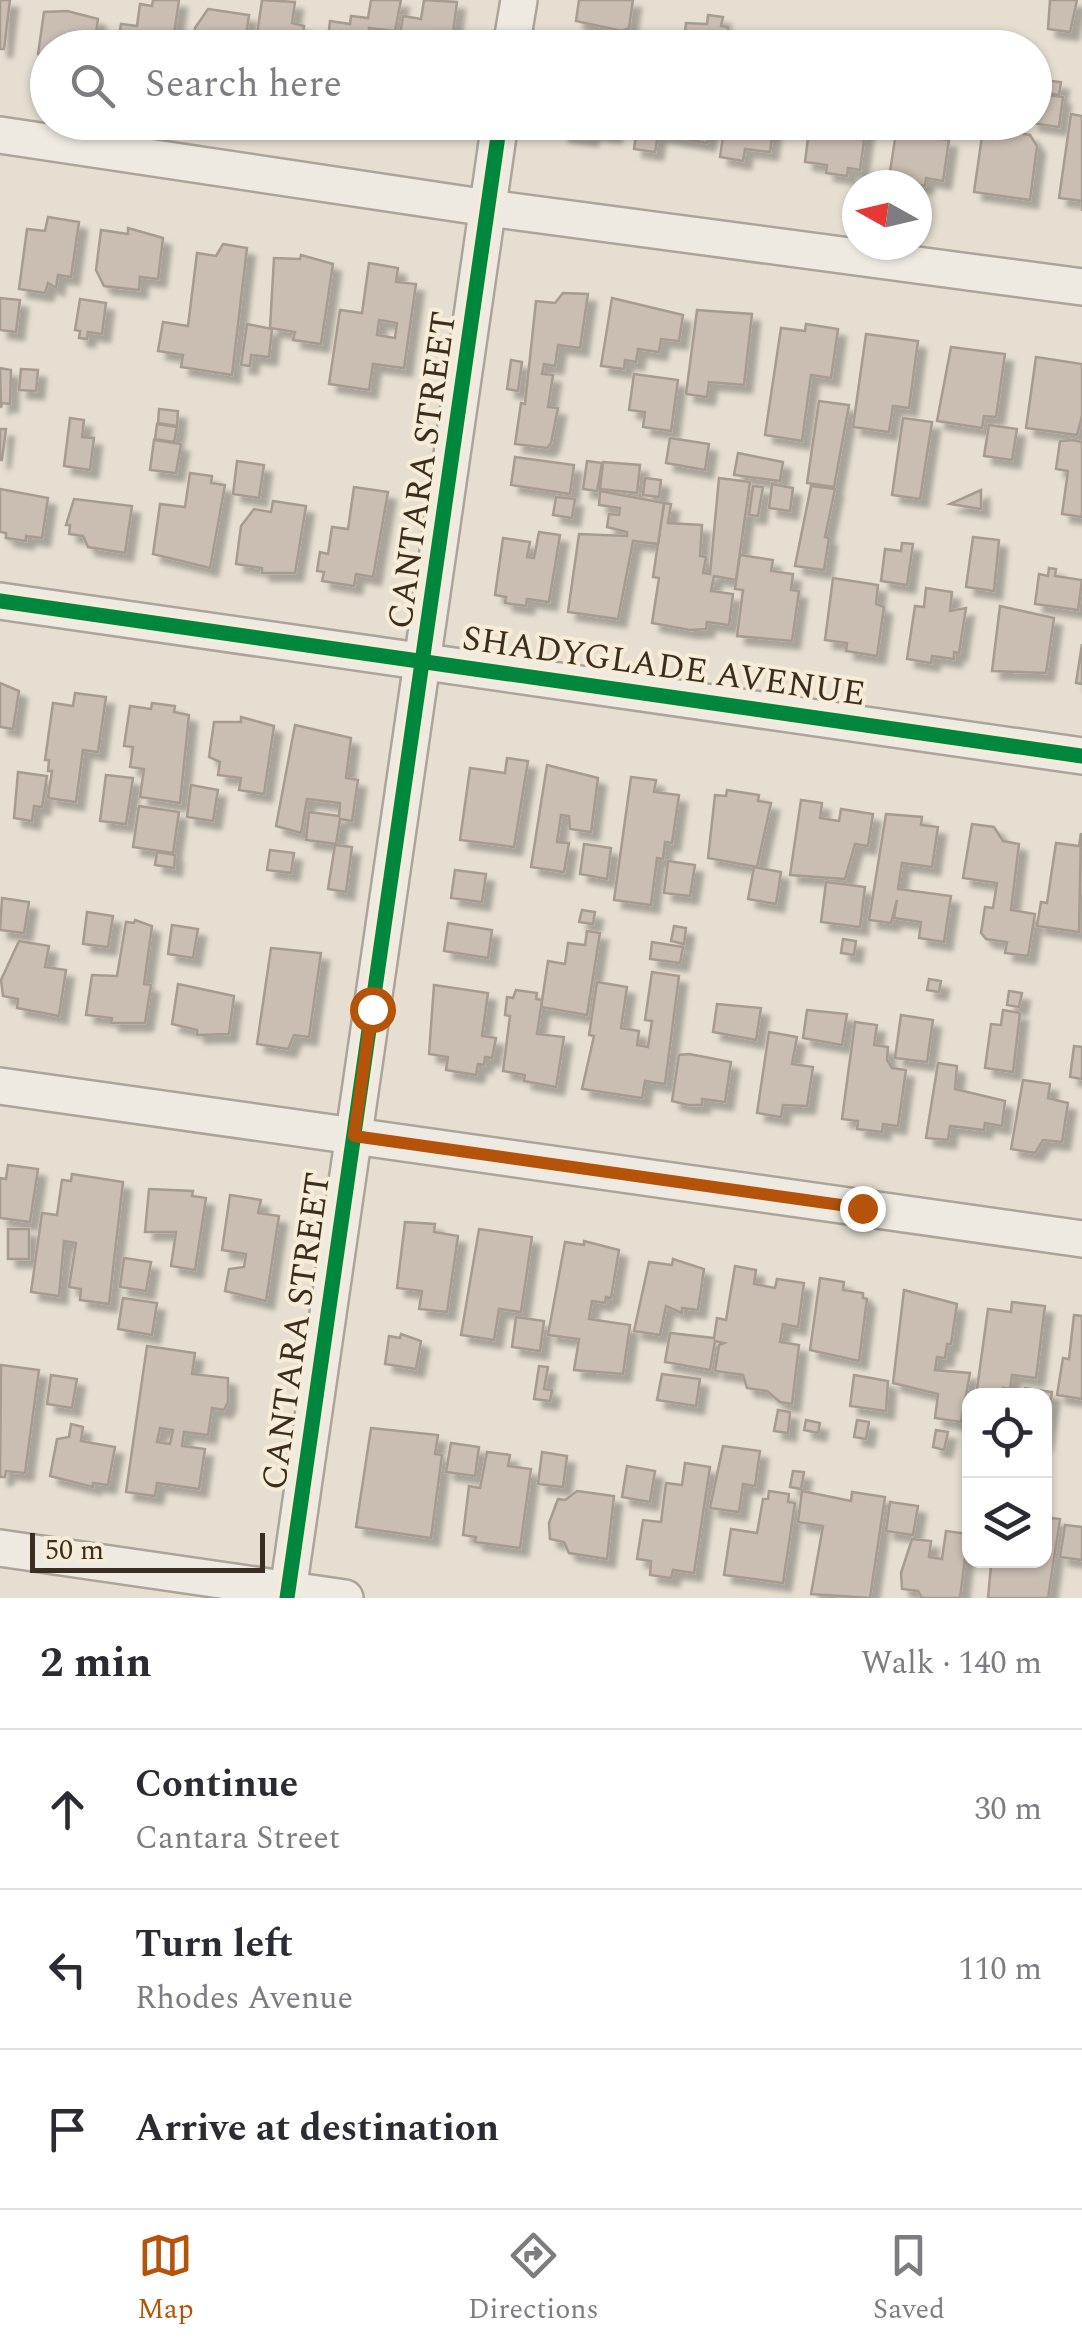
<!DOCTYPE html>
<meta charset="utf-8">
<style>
:root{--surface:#fff;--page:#f2f2f3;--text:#2b2b33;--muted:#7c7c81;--line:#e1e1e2;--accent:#b45309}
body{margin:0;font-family:Spectral,serif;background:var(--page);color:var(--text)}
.controls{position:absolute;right:30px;bottom:30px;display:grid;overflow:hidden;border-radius:20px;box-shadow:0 2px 8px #0004}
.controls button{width:90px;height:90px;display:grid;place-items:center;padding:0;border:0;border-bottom:2px solid var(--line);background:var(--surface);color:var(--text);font:50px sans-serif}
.compass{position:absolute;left:842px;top:170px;width:90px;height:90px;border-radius:50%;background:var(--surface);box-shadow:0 2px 8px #0004;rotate:278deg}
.scale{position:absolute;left:30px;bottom:25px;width:235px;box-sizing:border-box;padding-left:10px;border:5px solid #3b2d20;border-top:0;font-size:28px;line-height:35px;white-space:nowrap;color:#3b2d20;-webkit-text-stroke:8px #f6ecd7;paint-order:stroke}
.stop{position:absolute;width:30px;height:30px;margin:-22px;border:8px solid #b45309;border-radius:50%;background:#fff}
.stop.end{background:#b45309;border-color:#fff;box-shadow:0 2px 10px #0008}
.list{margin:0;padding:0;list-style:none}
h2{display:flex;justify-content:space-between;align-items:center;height:130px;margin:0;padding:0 40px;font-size:42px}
h2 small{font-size:32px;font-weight:400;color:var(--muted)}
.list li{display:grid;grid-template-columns:65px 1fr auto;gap:30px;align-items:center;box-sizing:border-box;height:160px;padding:0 40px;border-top:2px solid var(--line)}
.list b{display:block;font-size:38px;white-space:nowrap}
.list p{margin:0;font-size:32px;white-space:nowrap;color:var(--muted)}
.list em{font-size:32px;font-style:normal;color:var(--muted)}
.icon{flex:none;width:55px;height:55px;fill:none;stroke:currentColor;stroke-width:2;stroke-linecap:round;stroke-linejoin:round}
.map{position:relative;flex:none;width:1082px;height:1598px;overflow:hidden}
.search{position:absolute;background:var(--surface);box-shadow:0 2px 8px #0004;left:30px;right:30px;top:30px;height:110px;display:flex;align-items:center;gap:25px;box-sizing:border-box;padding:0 35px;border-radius:55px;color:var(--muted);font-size:38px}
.sheet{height:610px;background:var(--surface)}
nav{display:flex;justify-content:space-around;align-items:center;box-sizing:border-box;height:140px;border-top:2px solid var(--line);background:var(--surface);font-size:28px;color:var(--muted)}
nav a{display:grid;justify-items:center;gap:5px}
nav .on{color:var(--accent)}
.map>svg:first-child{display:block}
.building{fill:#cabdb2;stroke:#a79b8f;stroke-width:2.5;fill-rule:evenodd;filter:url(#shadow)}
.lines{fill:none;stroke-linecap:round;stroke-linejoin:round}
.minor-casing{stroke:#aca499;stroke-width:40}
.minor{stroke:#eeeae2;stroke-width:35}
.cycleway-casing{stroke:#f6ecd7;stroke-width:21}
.cycleway{stroke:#00873e;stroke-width:15}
.route{stroke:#b45309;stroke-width:12}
.labels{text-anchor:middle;stroke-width:8;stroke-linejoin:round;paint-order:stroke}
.street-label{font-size:35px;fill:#3b2d20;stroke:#f6ecd7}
</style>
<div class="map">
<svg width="1082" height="1598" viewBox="0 0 1082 1598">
<defs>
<filter id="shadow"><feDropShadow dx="8" dy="8" stdDeviation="2.5" flood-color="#0004"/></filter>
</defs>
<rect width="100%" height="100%" fill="#e6dfd1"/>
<g class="building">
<polygon points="0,0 10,0 4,49 0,49"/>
<polygon points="153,0 179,0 172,48 117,48 121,24 137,26 140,4 152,6"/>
<polygon points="262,0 295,2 292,23 304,26 301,48 255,48"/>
<polygon points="371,0 401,0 395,31 369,28 370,48 327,48 330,21 350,24 351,16 368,18"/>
<polygon points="424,0 457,2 451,48 398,48 403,16 421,19"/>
<polygon points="579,0 633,0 629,28 622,31 576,21"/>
<polygon points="1050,0 1077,0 1070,32 1048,29"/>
<polygon points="208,9 249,15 244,48 193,48 195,28"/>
<polygon points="67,11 98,19 94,48 48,48 48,57 38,54 44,12"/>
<polygon points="708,15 723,17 721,26 728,27 725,48 683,48 686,23 707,24"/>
<polygon points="784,42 811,45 811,48 783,48"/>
<polygon points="1042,80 1061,82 1059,95 1040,92"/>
<polygon points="1036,94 1063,97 1059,127 1031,123"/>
<polygon points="1071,114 1082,116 1082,211 1082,201 1059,198"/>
<polygon points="562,122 615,122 613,135 591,132 590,138 561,134"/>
<polygon points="638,122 712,122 707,143 658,134 655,152 634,149"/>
<polygon points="725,122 774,122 770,152 745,149 743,161 720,157"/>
<polygon points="810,122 866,127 860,170 848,168 847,176 826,173 827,165 805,162"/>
<polygon points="984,122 1013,122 1011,132 1030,135 1037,146 1030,200 974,192"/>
<polygon points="896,133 949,140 943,181 926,178 925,186 889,178"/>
<polygon points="48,217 79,222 71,277 58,275 56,288 48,283 45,293 19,289 27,229 45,231"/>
<polygon points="128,228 163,238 158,279 140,277 139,290 104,286 96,270 101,230 128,234"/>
<polygon points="223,244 247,248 232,375 181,367 183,355 158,351 163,322 188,326 197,253 216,256"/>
<polygon points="301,255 333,264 321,344 293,340 295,332 270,328 274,258 300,259"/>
<path d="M 369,263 L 398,268 L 396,282 L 416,284 L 404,368 L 373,364 L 369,390 L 329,384 L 340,310 L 362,313 ZM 379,320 L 397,323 L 395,338 L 377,335 Z"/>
<polygon points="563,293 588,294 580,348 558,345 555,366 544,364 542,374 553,375 548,407 558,408 551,443 547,448 515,444 521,403 525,404 536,301 555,303"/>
<polygon points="0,298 20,300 16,332 0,330"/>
<polygon points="612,298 683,315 679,341 661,339 659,352 638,349 636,362 625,360 624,369 601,366"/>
<polygon points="80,299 106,303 102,334 88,332 87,339 79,338 80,331 75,330"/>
<polygon points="697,310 752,314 744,385 709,382 707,397 686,394"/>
<polygon points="247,324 272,329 269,357 251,355 250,366 241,365"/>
<polygon points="806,324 838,329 831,378 811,375 802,441 765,435 781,328 805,331"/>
<polygon points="866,334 918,341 909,408 893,406 889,432 853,427"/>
<polygon points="951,347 1005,354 996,417 984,416 982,428 937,421"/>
<polygon points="1036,357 1082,364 1082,416 1077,435 1026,428"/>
<polygon points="511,360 522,362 518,391 507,389"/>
<polygon points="0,368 11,370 10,404 2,403 1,408"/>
<polygon points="21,369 38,370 36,391 19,390"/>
<polygon points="634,374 678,380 671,431 643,427 645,412 629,410"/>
<polygon points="819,401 849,405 834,487 807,483"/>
<polygon points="159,409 178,411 177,426 158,423"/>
<polygon points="70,418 84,420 82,437 94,438 90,470 64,466"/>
<polygon points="903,418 932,422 920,499 892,495"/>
<polygon points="157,424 177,427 174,442 155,439"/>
<polygon points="989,425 1017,429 1012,460 984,456"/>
<polygon points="0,429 6,429 2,460 0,460"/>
<polygon points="670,438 709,444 705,470 666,463"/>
<polygon points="154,440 181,444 176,473 150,470"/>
<polygon points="1073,440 1082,442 1082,517 1062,514 1068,471 1056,469 1060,441"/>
<polygon points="738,453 783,462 780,481 734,475"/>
<polygon points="515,457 574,465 570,494 511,485"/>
<polygon points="237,461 264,465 259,498 233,494"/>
<polygon points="587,461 602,463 597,491 583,489"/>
<polygon points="603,462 640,465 637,493 600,489"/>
<polygon points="190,473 212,476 211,483 225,485 210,568 153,554 160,504 185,507"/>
<polygon points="645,478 661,480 659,497 643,495"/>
<polygon points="719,478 750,482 736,580 714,576 711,591 733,594 729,625 707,622 706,629 690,630 652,623 659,578 653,577 664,503 671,504 668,523 702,525 700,556 706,557 703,573 710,574"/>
<polygon points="772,484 793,488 790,511 769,508"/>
<polygon points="753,486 763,487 758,516 749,515"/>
<polygon points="811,486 835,489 825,537 829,538 824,570 795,566"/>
<polygon points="354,487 388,492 373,577 356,574 354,586 322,581 324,572 317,571 320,552 328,554 332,527 348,529"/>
<polygon points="0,489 48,498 42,538 26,536 26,541 6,538 6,533 0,532"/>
<polygon points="981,490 981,509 950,504"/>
<polygon points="600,491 664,503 658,544 633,541 618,619 568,612 579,534 627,536 627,532 607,527 609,514 619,515 620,508 599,505"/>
<polygon points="556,497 575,499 572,518 553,515"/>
<polygon points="74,499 132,506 125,553 88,547 83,536 69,534 70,525 66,525"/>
<polygon points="273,501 306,506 295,573 262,573 262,568 236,564 241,526 254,509 271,512"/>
<polygon points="539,532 560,535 549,602 527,599 526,606 505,603 506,597 495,595 503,538 530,542 527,557 534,558"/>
<polygon points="973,537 999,540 994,591 966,587"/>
<polygon points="902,543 913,544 907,585 881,581 885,549 901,551"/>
<polygon points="740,555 773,560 771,571 793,574 791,590 799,591 792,641 737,636 743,590 735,589"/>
<polygon points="1049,568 1056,569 1055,576 1082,580 1078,610 1035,604 1039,574 1048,576"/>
<polygon points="833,578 878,585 876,604 884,607 877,656 846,651 847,643 825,640"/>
<polygon points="926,588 952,592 950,611 966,608 959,653 954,652 954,659 932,656 931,663 907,659 915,606 924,607"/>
<polygon points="1000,606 1054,618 1046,673 992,671"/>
<polygon points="1082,644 1082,684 1076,683"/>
<polygon points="0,683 19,691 13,729 0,727"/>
<polygon points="75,693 106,697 98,752 83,750 76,802 48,798 52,771 48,771 49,760 45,760 53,703 73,706"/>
<polygon points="152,703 175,706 174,712 189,715 180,803 140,797 144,769 130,767 133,747 124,746 130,706 151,709"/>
<polygon points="241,717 274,726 264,794 239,790 241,778 218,775 220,762 209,757 214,722 241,722"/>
<polygon points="295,725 351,738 346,778 358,780 352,821 340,819 336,844 306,840 309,812 339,816 340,803 307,799 301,833 276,826"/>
<polygon points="507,758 528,761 514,847 460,840 470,768 505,773"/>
<polygon points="547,765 598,778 591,832 570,829 569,816 561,815 557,842 569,843 564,872 531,867"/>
<polygon points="18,772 47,776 42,807 34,806 32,821 14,818"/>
<polygon points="106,775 133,778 126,824 100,821"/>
<polygon points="631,777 656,780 654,792 679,795 672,843 665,842 663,859 657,858 651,905 614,900"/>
<polygon points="191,785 218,790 213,821 187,817"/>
<polygon points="727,790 759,795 758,801 771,803 757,867 708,858 715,795 726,796"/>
<polygon points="801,800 822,803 820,818 839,821 841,809 873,814 868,846 855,844 845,879 790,875"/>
<polygon points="139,806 179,812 173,853 133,847"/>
<polygon points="886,814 922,817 921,825 938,827 932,867 902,863 898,889 951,896 944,942 919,938 921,922 894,918 897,900 891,923 869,920"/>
<polygon points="972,824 994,827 1003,841 1019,844 1011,910 1035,914 1028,956 1005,953 1007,942 986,939 981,933 985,907 993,908 997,883 963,878"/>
<polygon points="1081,833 1079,932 1037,926 1041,902 1047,903 1056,843 1079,846"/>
<polygon points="584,844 611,848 607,879 580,874"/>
<polygon points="335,845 352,847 346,892 328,889"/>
<polygon points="270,850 294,853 291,873 267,870"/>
<polygon points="157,852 175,855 174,868 155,865"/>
<polygon points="668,861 695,865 690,896 664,893"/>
<polygon points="754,867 781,872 776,904 748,899"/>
<polygon points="455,870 486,874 482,902 451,898"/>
<polygon points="826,882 865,887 860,927 821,922"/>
<polygon points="2,898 29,902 24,933 0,930"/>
<polygon points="582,910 595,912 593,924 579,922"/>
<polygon points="87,912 113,916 108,947 83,944"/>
<polygon points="135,920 152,926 144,984 151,985 145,1023 111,1023 112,1018 86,1015 92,975 117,976 126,922 134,923"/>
<polygon points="448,923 492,930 488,958 444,951"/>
<polygon points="172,925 198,929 193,958 168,954"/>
<polygon points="674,926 686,928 684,944 671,941"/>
<polygon points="587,931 600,933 587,1015 541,1007 548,961 565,964 568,943 585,945"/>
<polygon points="843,939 856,941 854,955 841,953"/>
<polygon points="19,941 49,946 45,967 66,970 59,1016 17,1008 18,999 3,996 1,980"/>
<polygon points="652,942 683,947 680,963 650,959"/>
<polygon points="271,948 321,953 309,1037 294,1035 288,1049 257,1044"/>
<polygon points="652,972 679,976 665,1084 645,1081 642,1098 582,1089 594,1036 589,1035 597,982 627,987 621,1028 639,1031 637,1045 648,1047 652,1021 645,1020"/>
<polygon points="929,979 941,981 939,992 927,990"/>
<polygon points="178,984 234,996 229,1034 197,1035 197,1030 172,1024"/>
<polygon points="434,985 488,993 482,1036 496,1038 492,1058 485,1057 484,1065 478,1064 476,1075 446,1070 448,1057 429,1054"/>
<polygon points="516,990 537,993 536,999 542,1000 537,1034 564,1037 556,1087 524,1081 525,1075 503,1071 510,1016 505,1015 507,997 513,998"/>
<polygon points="1009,991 1022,993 1019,1007 1007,1005"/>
<polygon points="717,1004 761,1008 756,1040 713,1032"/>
<polygon points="807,1010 847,1014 842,1045 803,1038"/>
<polygon points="1003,1010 1020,1013 1013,1072 985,1068 991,1024 1001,1025"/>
<polygon points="901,1015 933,1020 927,1062 895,1058"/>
<polygon points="855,1022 877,1025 874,1045 888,1047 887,1060 892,1068 906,1070 898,1126 883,1124 882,1132 857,1129 858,1121 842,1119"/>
<polygon points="769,1032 797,1037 792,1064 813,1067 807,1106 783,1105 781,1117 757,1113"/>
<polygon points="1074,1046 1082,1047 1082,1079 1070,1077"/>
<polygon points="689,1054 731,1062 725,1102 702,1099 702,1105 688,1105 672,1101 679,1055"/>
<polygon points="938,1063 957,1066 955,1089 1005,1101 1002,1126 985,1123 984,1130 950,1126 948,1140 926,1138"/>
<polygon points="1023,1080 1050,1084 1048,1098 1068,1103 1062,1142 1043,1140 1035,1153 1011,1149"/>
<polygon points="8,1165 38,1169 30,1222 0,1218 0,1178 6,1179"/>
<polygon points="72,1174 123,1182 109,1304 80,1300 81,1289 69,1287 76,1243 64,1241 59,1296 31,1292 42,1213 57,1215 62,1180 71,1181"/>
<polygon points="149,1189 193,1191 192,1196 206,1198 195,1270 171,1266 176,1232 145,1232"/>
<polygon points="230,1195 261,1200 258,1213 279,1216 266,1301 225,1291 229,1269 244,1267 246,1254 222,1250"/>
<polygon points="405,1222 435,1224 434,1232 458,1236 447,1312 419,1309 422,1291 397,1288"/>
<rect x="8" y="1229" width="21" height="30"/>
<polygon points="479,1229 532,1237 521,1312 499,1309 494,1340 461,1335"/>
<polygon points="584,1241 619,1250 611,1298 606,1297 605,1303 592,1301 589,1319 630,1325 623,1374 574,1370 579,1339 548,1335 565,1242 584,1245"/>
<polygon points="124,1258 151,1262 146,1291 120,1287"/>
<polygon points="673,1259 704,1269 698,1310 682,1308 682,1313 666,1306 660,1335 634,1331 649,1262 672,1265"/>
<polygon points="735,1266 756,1270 754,1284 775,1288 777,1279 804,1283 798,1327 783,1324 780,1342 799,1345 792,1404 780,1402 767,1391 747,1388 743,1375 715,1371 719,1345 724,1343 715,1341 710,1370 665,1362 670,1333 714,1338 717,1318 726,1320"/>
<polygon points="820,1278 844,1282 843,1290 863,1293 863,1298 867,1299 859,1361 810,1350"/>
<polygon points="904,1290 957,1304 951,1344 947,1344 945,1358 937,1357 935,1370 970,1373 961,1422 935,1418 938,1394 893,1383"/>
<polygon points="123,1298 157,1303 152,1335 118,1329"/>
<polygon points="1012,1302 1045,1306 1036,1378 1012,1375 1010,1389 1003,1388 1002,1396 976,1396 988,1309 1011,1312"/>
<polygon points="1074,1315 1082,1316 1082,1399 1057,1395 1063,1358 1069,1359"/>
<polygon points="516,1317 544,1321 540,1351 512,1347"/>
<polygon points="401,1334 421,1341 416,1369 385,1364 389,1336 400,1338"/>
<path d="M 147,1346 L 195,1353 L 192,1374 L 228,1378 L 228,1402 L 224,1410 L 212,1408 L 208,1435 L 184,1432 L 182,1446 L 205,1449 L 199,1489 L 157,1483 L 155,1496 L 126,1492 ZM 160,1428 L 173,1430 L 170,1444 L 157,1442 Z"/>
<polygon points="1,1365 39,1370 25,1473 6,1471 5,1477 0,1477"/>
<polygon points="539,1366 548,1367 544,1389 552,1390 550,1401 534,1399"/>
<polygon points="662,1374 700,1379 696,1406 657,1400"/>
<polygon points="51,1375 77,1379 72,1408 47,1404"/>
<polygon points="854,1375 888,1381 886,1411 850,1406"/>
<polygon points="1025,1388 1052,1392 1044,1444 1044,1396 1023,1396"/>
<polygon points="778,1410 790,1412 788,1433 774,1431"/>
<polygon points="806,1420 820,1423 818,1433 804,1430"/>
<polygon points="857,1420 869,1422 866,1439 854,1437"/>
<polygon points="71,1424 83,1427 81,1441 115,1447 108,1485 93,1483 93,1487 50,1476 57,1439 69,1437"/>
<polygon points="371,1428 438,1435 435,1454 442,1455 431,1538 356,1527"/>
<polygon points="936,1430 948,1432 944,1450 933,1447"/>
<polygon points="451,1443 479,1447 475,1476 446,1472"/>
<polygon points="723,1446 760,1451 755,1486 743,1484 739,1512 710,1508"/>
<polygon points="487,1452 510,1455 508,1466 531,1469 520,1548 475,1542 476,1537 463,1535 469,1486 480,1488"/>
<polygon points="542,1452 567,1456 563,1487 538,1484"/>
<polygon points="685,1463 710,1467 694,1573 673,1570 671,1578 650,1575 651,1561 637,1559 643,1520 661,1522 666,1483 682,1485"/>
<polygon points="627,1466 655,1471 650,1502 622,1497"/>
<polygon points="793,1471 804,1472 801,1489 790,1487"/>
<polygon points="577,1491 614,1496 607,1559 569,1553 564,1542 550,1539 549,1523 558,1499 565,1500"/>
<polygon points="769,1491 789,1494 788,1502 795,1503 783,1583 724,1575 731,1529 757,1533 763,1499 768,1499"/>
<polygon points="802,1491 851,1501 852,1492 885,1497 870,1598 811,1594 823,1526 798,1522"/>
<polygon points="890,1502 918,1506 913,1535 886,1531"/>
<polygon points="1044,1517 1060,1519 1048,1598 988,1598 991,1565 999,1565 1000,1560 1044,1560"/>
<polygon points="1065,1525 1082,1527 1082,1560 1060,1557"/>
<polygon points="946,1531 968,1534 960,1598 922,1598 918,1591 902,1589 901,1573 912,1539 931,1541 929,1557 942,1559"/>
</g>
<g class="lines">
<g class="minor-casing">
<g id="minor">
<polyline points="511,48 519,0"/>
<polyline points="0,135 488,208 1082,287"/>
<polyline points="0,601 1082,756"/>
<polyline points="0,1086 1082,1239"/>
<polyline points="0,1548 345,1598"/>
<polyline points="287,1598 500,122"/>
</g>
</g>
<use href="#minor" class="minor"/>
<g class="cycleway-casing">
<g id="cycleway">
<polyline points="0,601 1082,756"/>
<polyline points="287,1598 500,122"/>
</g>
</g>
<use href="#cycleway" class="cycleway"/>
</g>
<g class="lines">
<polyline class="route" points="372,1009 354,1136 862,1208"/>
</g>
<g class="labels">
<g class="street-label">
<text transform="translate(421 470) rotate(-82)" y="12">CANTARA STREET</text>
<text transform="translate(664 665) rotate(8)" y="12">SHADYGLADE AVENUE</text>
<text transform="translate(295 1331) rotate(-82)" y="12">CANTARA STREET</text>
</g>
</g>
</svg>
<div class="controls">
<button><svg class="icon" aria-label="locate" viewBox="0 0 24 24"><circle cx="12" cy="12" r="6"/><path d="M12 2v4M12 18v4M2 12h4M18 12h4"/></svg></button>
<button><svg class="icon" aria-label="layers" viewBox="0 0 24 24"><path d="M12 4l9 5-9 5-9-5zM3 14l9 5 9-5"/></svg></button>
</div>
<svg class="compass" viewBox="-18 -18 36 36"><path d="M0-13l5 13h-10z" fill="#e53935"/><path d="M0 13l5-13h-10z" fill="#7c7c81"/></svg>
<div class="scale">50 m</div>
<div class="stop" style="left:372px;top:1009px"></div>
<div class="stop end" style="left:862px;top:1208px"></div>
<div class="search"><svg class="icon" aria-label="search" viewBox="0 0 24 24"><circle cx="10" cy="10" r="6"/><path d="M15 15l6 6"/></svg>Search here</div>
</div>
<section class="sheet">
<h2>2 min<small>Walk · 140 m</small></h2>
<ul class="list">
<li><svg class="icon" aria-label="ahead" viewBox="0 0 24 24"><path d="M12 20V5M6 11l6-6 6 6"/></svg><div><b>Continue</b><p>Cantara Street</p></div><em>30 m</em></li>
<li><svg class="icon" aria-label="left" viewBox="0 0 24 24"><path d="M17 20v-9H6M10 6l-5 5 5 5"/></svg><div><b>Turn left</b><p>Rhodes Avenue</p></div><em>110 m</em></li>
<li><svg class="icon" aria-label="arrive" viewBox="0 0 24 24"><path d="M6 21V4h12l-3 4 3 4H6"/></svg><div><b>Arrive at destination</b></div></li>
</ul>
</section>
<nav>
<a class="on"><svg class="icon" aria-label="map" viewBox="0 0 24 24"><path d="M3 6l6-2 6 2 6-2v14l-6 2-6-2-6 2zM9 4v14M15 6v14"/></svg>Map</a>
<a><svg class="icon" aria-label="directions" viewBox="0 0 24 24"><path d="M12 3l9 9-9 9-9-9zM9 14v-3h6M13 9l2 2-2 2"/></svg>Directions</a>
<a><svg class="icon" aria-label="saved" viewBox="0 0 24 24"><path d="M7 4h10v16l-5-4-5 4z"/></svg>Saved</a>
</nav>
